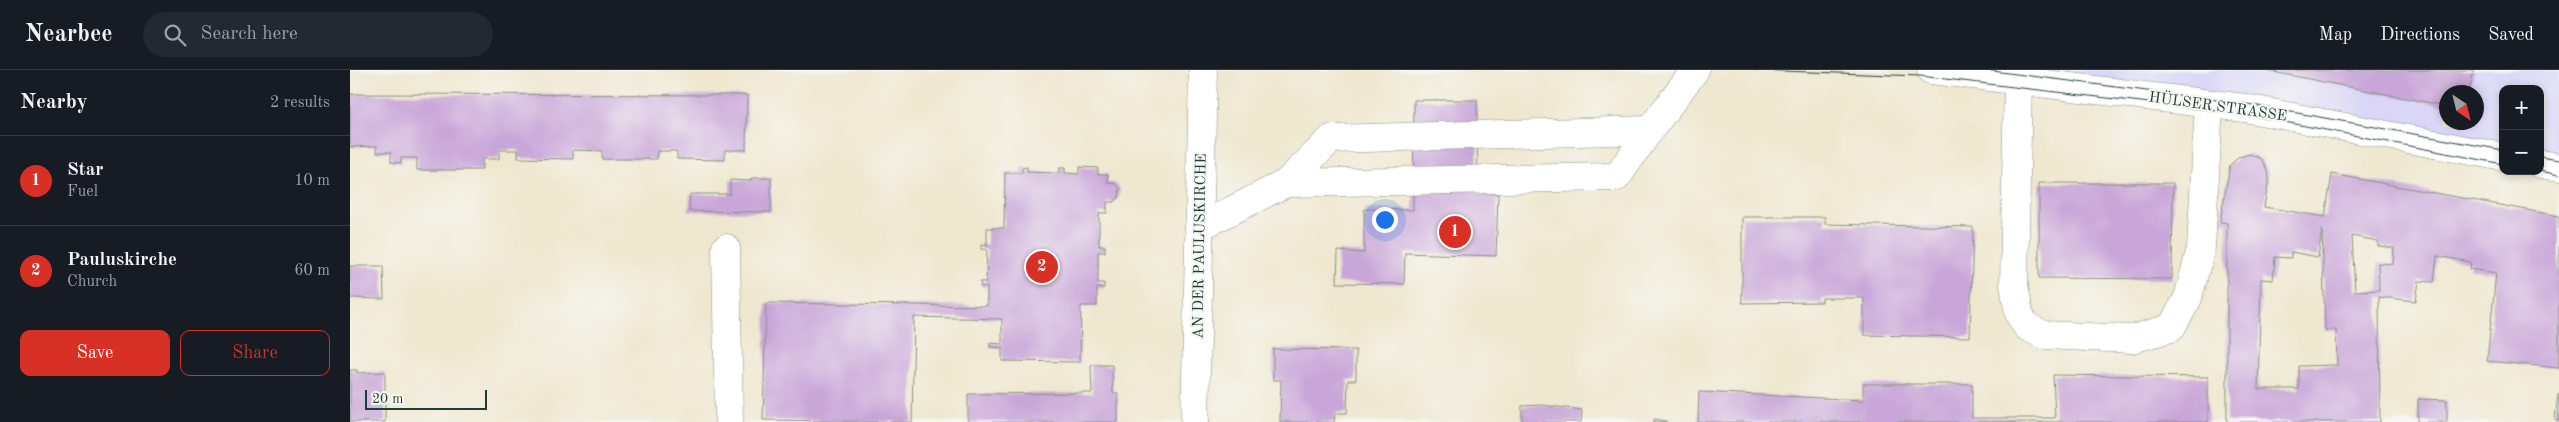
<!DOCTYPE html>
<meta charset="utf-8">
<style>
:root{--surface:#171b24;--page:#242831;--text:#f1f3f6;--muted:#9ea1a6;--line:#363941;--accent:#d93025}
body{margin:0;font-family:"Old Standard TT",serif;background:var(--page);color:var(--text)}
.controls{position:absolute;right:15px;top:15px;display:grid;overflow:hidden;border-radius:10px;box-shadow:0 2px 8px #0003}
.controls button{width:45px;height:45px;display:grid;place-items:center;padding:0;border:0;border-bottom:1px solid var(--line);background:var(--surface);color:var(--text);font:25px sans-serif}
.compass{position:absolute;left:2089px;top:15px;width:45px;height:45px;border-radius:50%;background:var(--surface);box-shadow:0 2px 8px #0003;rotate:145deg}
.scale{position:absolute;left:15px;bottom:12px;width:122px;box-sizing:border-box;padding-left:5px;border:2px solid #1f3d34;border-top:0;font-size:14px;line-height:18px;white-space:nowrap;color:#1f3d34;-webkit-text-stroke:4px #f6f6f2;paint-order:stroke}
.you{position:absolute;left:1034px;top:149px;width:18px;height:18px;margin:-12px;border:4px solid #fff;border-radius:50%;background:#1a73e8;box-shadow:0 0 0 8px #1a73e833}
.badge{display:grid;place-items:center;width:32px;height:32px;border-radius:50%;background:var(--accent);color:#fff;font-size:16px;font-weight:700}
.pin{position:absolute;translate:-50% -50%;border:2px solid #fff;box-shadow:0 1px 5px #0006}
.list{margin:0;padding:0;list-style:none}
h2{display:flex;justify-content:space-between;align-items:center;height:65px;margin:0;padding:0 20px;font-size:21px}
h2 small{font-size:16px;font-weight:400;color:var(--muted)}
.list li{display:grid;grid-template-columns:32px 1fr auto;gap:15px;align-items:center;box-sizing:border-box;height:90px;padding:0 20px;border-top:1px solid var(--line)}
.list b{display:block;font-size:19px;white-space:nowrap}
.list p{margin:0;font-size:16px;white-space:nowrap;color:var(--muted)}
.list em{font-size:16px;font-style:normal;color:var(--muted)}
.actions{display:flex;gap:10px;padding:15px 20px}
.actions a{flex:1;padding:11px 0;border:1px solid var(--accent);border-radius:10px;text-align:center;font-size:18px;color:var(--accent)}
.actions .main{background:var(--accent);color:#fff}
.icon{flex:none;width:28px;height:28px;fill:none;stroke:currentColor;stroke-width:2;stroke-linecap:round;stroke-linejoin:round}
.map{position:relative;flex:none;width:2209px;height:352px;overflow:hidden}
header{display:flex;align-items:center;gap:30px;box-sizing:border-box;height:70px;padding:0 25px;background:var(--surface);border-bottom:1px solid var(--line)}
header strong{font-size:24px}
nav{display:flex;gap:28px;margin-inline-start:auto;font-size:18px}
.search{width:350px;height:45px;background:var(--page);display:flex;align-items:center;gap:12px;box-sizing:border-box;padding:0 18px;border-radius:28px;color:var(--muted);font-size:19px}
main{display:flex}
aside{flex:1;background:var(--surface)}
.map>svg:first-child{display:block}
.built{fill:#d9d6f7;fill-rule:evenodd}
.building{fill:#c9a6d9;fill-rule:evenodd}
.lines{fill:none;stroke-linecap:round;stroke-linejoin:round}
.minor-casing{stroke:#879282;stroke-width:29}
.minor{stroke:#fff;stroke-width:28}
.tram{stroke:#1f3d34;stroke-width:1}
.labels{text-anchor:middle;stroke-width:4.5;stroke-linejoin:round;paint-order:stroke}
.street-label{font-size:15px;fill:#1f3d34;stroke:#f6f6f2}
</style>
<header>
<strong>Nearbee</strong>
<div class="search"><svg class="icon" aria-label="search" viewBox="0 0 24 24"><circle cx="10" cy="10" r="6"/><path d="M15 15l6 6"/></svg>Search here</div>
<nav><a>Map</a><a>Directions</a><a>Saved</a></nav>
</header>
<main>
<aside>
<h2>Nearby<small>2 results</small></h2>
<ul class="list">
<li><span class="badge">1</span><div><b>Star</b><p>Fuel</p></div><em>10 m</em></li>
<li><span class="badge">2</span><div><b>Pauluskirche</b><p>Church</p></div><em>60 m</em></li>
</ul>
<div class="actions"><a class="main">Save</a><a>Share</a></div>
</aside>
<div class="map">
<svg width="2209" height="352" viewBox="0 0 2209 352">
<rect width="100%" height="100%" fill="#f6f6f2"/>
<filter id="ink" filterUnits="userSpaceOnUse"><feTurbulence type="fractalNoise" baseFrequency=".02" numOctaves="2"/><feDisplacementMap in="SourceGraphic" scale="10" xChannelSelector="R" yChannelSelector="G"/><feConvolveMatrix kernelMatrix="1 2 1 2 8 2 1 2 1" color-interpolation-filters="sRGB"/></filter>
<filter id="wash" filterUnits="userSpaceOnUse"><feTurbulence type="fractalNoise" baseFrequency=".0096" numOctaves="4" result="noise"/><feDisplacementMap in="SourceGraphic" scale="20" xChannelSelector="R" yChannelSelector="G"/><feGaussianBlur stdDeviation="1.12" result="paint"/><feColorMatrix in="noise" values="0 0 0 0 0 0 0 0 0 0 0 0 0 0 0 0 0 1.4 0 .05"/><feComposite in="paint" operator="in"/></filter>
<g filter="url(#wash)">
<rect width="100%" height="100%" fill="#efe7cf"/>
<path class="built" d="M 1580,0 L 2209,0 L 2209,98 L 2190,94 L 2190,19 L 2153,19 L 2153,88 ZM 2096,22 L 2126,22 L 2126,52 L 2096,52 Z"/>
<g id="blocks">
<g class="building">
<polygon points="1913,0 2124,0 2119,22 2096,22 2096,36"/>
<polygon points="0,24 397,25 396,80 375,80 375,90 327,89 327,81 307,81 307,89 252,89 252,81 223,80 223,89 168,88 168,80 149,80 149,89 132,89 132,100 67,100 67,88 51,88 51,93 41,92 41,82 27,82 27,76 0,77"/>
<polygon points="1064,30 1127,30 1128,123 1148,124 1146,186 1055,183 1054,214 987,213 988,181 1014,183 1014,139 1063,140"/>
<path d="M 1900,84 L 1912,89 L 1918,101 L 1919,109 L 1914,137 L 1975,147 L 1982,104 L 2209,146 L 2209,298 L 2137,291 L 2146,203 L 2120,199 L 2121,192 L 2087,186 L 2084,212 L 2069,211 L 2066,231 L 2029,227 L 2030,352 L 1877,352 L 1877,153 L 1870,152 L 1880,95 L 1889,87 ZM 1972,160 L 1975,260 L 1986,260 L 1987,295 L 1949,296 L 1949,319 L 1908,319 L 1911,209 L 1923,210 L 1925,187 L 1941,188 L 1941,182 L 1968,187 ZM 2002,166 L 2028,171 L 2028,176 L 2044,178 L 2043,194 L 2028,193 L 2029,220 L 2005,221 Z"/>
<polygon points="677,97 677,102 709,103 709,98 715,98 715,103 729,104 729,97 748,98 748,104 758,104 758,113 765,113 770,118 769,127 764,132 757,132 757,143 749,143 749,176 755,176 755,182 748,182 748,213 754,213 754,218 747,218 747,236 731,236 730,292 652,291 652,278 640,277 640,273 652,274 652,249 564,247 562,352 413,350 416,233 637,236 637,217 631,217 630,212 636,212 637,180 631,179 631,174 637,175 637,158 654,158 655,103 672,103 672,98"/>
<polygon points="402,108 421,108 421,142 339,141 340,124 380,124 380,110 400,111"/>
<polygon points="1689,113 1823,113 1822,209 1689,208"/>
<polygon points="1392,147 1475,147 1475,154 1623,157 1620,267 1514,265 1514,228 1472,228 1472,232 1392,233"/>
<polygon points="0,196 33,196 34,229 0,228"/>
<polygon points="923,279 1006,280 1006,310 998,310 997,343 985,343 984,352 930,352 931,310 923,310"/>
<polygon points="741,295 762,295 763,323 768,323 768,352 618,352 618,324 742,323"/>
<polygon points="0,300 7,300 7,303 35,302 35,352 0,352"/>
<polygon points="1703,305 1858,307 1858,352 1348,352 1349,322 1513,330 1513,314 1622,314 1622,348 1705,348"/>
<polygon points="2208,324 2209,325 2209,351 2205,350"/>
<polygon points="2068,329 2097,330 2097,352 2068,352"/>
<polygon points="1191,335 1232,340 1231,352 1172,352 1172,336"/>
<polygon points="1304,349 1317,351 1317,352 1304,352"/>
</g>
</g>
</g>
<g filter="url(#ink)">
<use href="#blocks" fill-opacity="0" stroke="#879282" stroke-width="1"/>
<g class="lines">
<g class="minor-casing">
<g id="minor">
<polyline points="1581,0 1895,38 2153,87"/>
<polyline points="1668,10 1664,215 1669,244 1677,257 1694,265 1782,269 1821,258 1838,228 1851,178 1859,34"/>
<polyline points="1300,60 1345,0"/>
<polyline points="2190,94 2209,97"/>
<polyline points="849,157 936,113 1267,107 1300,60 981,69 936,113"/>
<polyline points="376,178 379,352"/>
<polyline points="845,352 853,0"/>
</g>
</g>
<use href="#minor" class="minor"/>
<g class="tram">
<polyline points="1406,0 1570,6 1893,44 2153,94"/>
<polyline points="1635,0 1897,34 2153,80"/>
<polyline points="2190,87 2209,90"/>
<polyline points="2190,101 2209,105"/>
</g>
</g>
</g>
<g class="labels">
<g class="street-label">
<text transform="translate(1868 36) rotate(8)" y="5">HÜLSER STRASSE</text>
<text transform="translate(849 176) rotate(-89)" y="5">AN DER PAULUSKIRCHE</text>
</g>
</g>
</svg>
<div class="controls">
<button>+</button>
<button>−</button>
</div>
<svg class="compass" viewBox="-18 -18 36 36"><path d="M0-13l5 13h-10z" fill="#e53935"/><path d="M0 13l5-13h-10z" fill="#9ea1a6"/></svg>
<div class="scale">20 m</div>
<div class="you"></div>
<div class="pin badge" style="left:1105px;top:162px">1</div>
<div class="pin badge" style="left:692px;top:197px">2</div>
</div>
</main>
